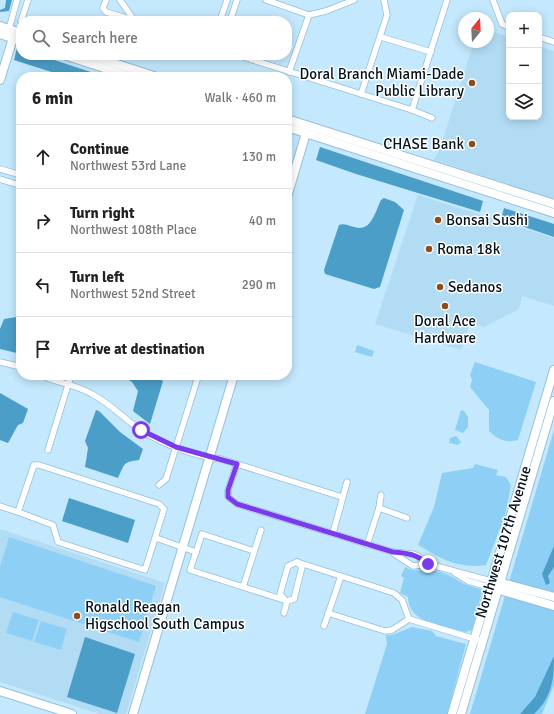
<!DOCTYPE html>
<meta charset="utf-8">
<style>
:root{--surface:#fff;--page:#f2f2f2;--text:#222;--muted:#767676;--line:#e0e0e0}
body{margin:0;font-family:Signika,sans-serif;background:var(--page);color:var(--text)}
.controls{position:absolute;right:12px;top:12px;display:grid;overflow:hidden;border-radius:8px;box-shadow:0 2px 10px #0003}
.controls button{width:36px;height:36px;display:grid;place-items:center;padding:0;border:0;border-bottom:1px solid var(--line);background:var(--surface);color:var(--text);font:20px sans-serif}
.compass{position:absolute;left:458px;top:12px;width:36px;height:36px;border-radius:50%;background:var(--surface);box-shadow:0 2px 10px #0003;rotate:18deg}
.stop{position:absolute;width:12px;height:12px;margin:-9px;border:3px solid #7c3aed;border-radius:50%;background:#fff}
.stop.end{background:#7c3aed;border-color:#fff;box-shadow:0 1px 4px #0008}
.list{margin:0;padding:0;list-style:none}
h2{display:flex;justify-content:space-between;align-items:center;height:52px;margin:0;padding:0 16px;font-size:17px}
h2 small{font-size:13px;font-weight:400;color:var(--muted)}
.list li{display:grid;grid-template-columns:26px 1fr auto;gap:12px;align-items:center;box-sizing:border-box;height:64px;padding:0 16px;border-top:1px solid var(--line)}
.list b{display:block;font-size:15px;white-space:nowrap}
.list p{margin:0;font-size:13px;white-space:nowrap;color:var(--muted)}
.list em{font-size:13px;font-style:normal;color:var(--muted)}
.icon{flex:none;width:22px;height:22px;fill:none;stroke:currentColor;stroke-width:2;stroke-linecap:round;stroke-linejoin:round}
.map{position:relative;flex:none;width:554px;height:714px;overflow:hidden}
.search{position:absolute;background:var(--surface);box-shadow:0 2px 10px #0003;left:16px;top:16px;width:276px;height:44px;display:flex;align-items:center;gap:10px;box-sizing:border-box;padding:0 14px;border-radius:16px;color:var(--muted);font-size:15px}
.panel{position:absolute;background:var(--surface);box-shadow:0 2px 10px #0003;left:16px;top:72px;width:276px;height:308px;border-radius:16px}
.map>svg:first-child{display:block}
.built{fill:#b2dcf4}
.green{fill:#8ed0f5}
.water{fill:#4b9ec8}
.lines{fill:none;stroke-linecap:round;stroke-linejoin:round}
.street-casing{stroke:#94c0d9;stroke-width:7}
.secondary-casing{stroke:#94c0d9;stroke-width:10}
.street{stroke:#fff;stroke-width:5.5}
.secondary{stroke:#fff;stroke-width:8}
.route{stroke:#7c3aed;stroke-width:5}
.poi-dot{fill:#8e4c1a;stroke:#fff;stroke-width:1.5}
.labels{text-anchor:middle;stroke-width:3;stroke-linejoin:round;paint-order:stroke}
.poi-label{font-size:15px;fill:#03121b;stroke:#fff;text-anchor:start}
.street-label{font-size:15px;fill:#03121b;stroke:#fff}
</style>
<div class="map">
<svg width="554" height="714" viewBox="0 0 554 714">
<rect width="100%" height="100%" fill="#c4e8fd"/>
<g class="built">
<polygon points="488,30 509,37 509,117 539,117 539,46 554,51 554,199 434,160 440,148 474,42 488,42"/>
<polygon points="418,195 554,238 554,306 522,296 519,309 484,327 470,323 461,350 375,324"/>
<polygon points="0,529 165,583 126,714 100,714 0,682"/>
</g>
<g class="green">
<polygon points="357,345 374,351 372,357 355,352"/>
<path d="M 475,362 L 536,382 L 518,440 C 506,443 498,440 489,431 L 489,410 L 470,387 L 472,380 L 470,375 Z"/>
<polygon points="461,410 464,411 468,417 468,427 463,433 455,430"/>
<polygon points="554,430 554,685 542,714 470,714"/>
<polygon points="456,436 461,442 458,445 449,443 450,438"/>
<path d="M 475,464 L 498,470 L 496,475 L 506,477 L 511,485 L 505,516 L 486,565 C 458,569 441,559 418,545 L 434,507 L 442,473 L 473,468 Z"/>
<polygon points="9,537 156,586 139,642 0,597 0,567"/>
<path d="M 405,567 L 412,570 L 438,571 L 451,576 L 464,584 L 481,589 L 482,592 L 472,630 L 465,632 C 445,626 408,624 408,597 L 400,593 L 404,578 L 401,576 Z"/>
<polygon points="13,612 39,620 32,641 6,633"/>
<polygon points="41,621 67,629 61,650 34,642"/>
<polygon points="412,627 432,631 436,636 466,644 447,714 365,714 387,644 386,635 392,635"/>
</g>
<g class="water">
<polygon points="6,0 12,0 9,11 0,12 0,10 5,8"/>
<polygon points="17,48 21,49 21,55 39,55 106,77 67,77 14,60"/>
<polygon points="320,147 483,201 480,212 356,174 316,160"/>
<path d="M 384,198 L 395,202 L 404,210 L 380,287 L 374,289 L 325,274 L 324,270 L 339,225 C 344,223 349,226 354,227 C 371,233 375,212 381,200 Z"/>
<polygon points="504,208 554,224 554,237 501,219"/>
<polygon points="21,309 21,354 0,349 0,329 4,319 17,317"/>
<polygon points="121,375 153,375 163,381 150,424 133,411 138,391 132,382"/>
<polygon points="0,393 28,409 23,423 18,425 8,443 0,440"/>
<path d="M 96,410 L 99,411 L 120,432 L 143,449 L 139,460 C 122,462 125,464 118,478 L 85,467 L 88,448 L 85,441 Z"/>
<polygon points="69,498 135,520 128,543 62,521"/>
<polygon points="554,546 554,567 548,576 550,583 546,585 542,574"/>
<polygon points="85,637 135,654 117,713 67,697"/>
<path d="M 554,656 C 554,680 552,697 534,714 L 520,714 L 535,697 Z"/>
</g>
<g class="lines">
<g class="street-casing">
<g id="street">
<polyline points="106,0 103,8 106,12 136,21"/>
<polyline points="120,0 134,20"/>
<polyline points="266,0 309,15 326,11 354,0"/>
<polyline points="493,0 502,24 509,27"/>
<polyline points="21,21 28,0"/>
<polyline points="220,21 227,0"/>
<polyline points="230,21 237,0"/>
<polyline points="9,29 17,0"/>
<polyline points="381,37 431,52"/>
<polyline points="539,37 554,42"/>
<polyline points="237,55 412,110 432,118"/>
<polyline points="289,72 309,15"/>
<polyline points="361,94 387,15 384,0"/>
<polyline points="412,110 447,0"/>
<polyline points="0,169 21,175"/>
<polyline points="0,179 19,185 21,180"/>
<polyline points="0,362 21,367"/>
<path d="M 40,375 C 57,383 75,384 92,394 C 111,404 124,419 141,430 C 162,444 196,457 221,459 L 342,497"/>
<polyline points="48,450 71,375"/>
<polyline points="237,464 228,490 228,497 237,504 393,552 413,554 418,556 428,564 491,581"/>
<polygon points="34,465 39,465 159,504 164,509 145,570 58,542 53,525 18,512"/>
<polyline points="159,485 166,479 198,377 197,375"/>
<polyline points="0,506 18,512"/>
<polyline points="379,508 407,518"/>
<polyline points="333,533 347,482"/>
<polyline points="156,538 196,552"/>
<polyline points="367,545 379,508 381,495"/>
<polyline points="254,551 202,534 190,570 287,601"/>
<polyline points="393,553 413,566 428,564"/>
<polyline points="297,562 394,593 402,600 409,619"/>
<polyline points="455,573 468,581 489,587"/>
<polyline points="243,587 261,530"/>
<polyline points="285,600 280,594 288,566 297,562"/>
<polyline points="287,601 294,599 302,567 297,562"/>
<polyline points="284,613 287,601"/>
<polyline points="328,613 385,631 392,630 409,619"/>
<polyline points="409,619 478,640"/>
<polyline points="324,626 341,576"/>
</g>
</g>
<g class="secondary-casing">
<g id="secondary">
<polyline points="0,26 21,33"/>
<polyline points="0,34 21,41"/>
<polyline points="64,55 132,77"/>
<polyline points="89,55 157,77"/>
<polyline points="0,80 13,38 18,32"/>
<polyline points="287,119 554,204"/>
<polyline points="287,127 554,213"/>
<polyline points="287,197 306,133"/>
<polyline points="495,581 554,597"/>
<polyline points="493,588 554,606"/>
<polyline points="0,691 72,714"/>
<polyline points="133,714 234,375"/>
<polyline points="452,714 554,370"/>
<polyline points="461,714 554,401"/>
</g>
</g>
<use href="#street" class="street"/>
<use href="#secondary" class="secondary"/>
</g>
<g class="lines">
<path class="route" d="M 141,430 L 176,447 L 237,464 L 228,490 L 228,497 L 237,504 L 393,552 C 407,553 417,554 428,564"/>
</g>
<g class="poi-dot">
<circle cx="472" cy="83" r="4"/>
<circle cx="472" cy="144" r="4"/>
<circle cx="438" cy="220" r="4"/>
<circle cx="429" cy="249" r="4"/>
<circle cx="440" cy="287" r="4"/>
<circle cx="445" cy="306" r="4"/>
<circle cx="77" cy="616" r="4"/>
</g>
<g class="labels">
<g class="poi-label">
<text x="464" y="79" text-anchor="end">Doral Branch Miami-Dade<tspan x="464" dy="17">Public Library</tspan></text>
<text x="464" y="149" text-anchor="end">CHASE Bank</text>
<text x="446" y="225">Bonsai Sushi</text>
<text x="437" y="254">Roma 18k</text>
<text x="448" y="292">Sedanos</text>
<text x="445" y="326" text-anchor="middle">Doral Ace<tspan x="445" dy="17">Hardware</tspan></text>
<text x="85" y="612">Ronald Reagan<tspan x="85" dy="17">Higschool South Campus</tspan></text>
</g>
<g class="street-label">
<text transform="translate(503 542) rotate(-73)" y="5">Northwest 107th Avenue</text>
</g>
</g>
</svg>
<div class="controls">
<button>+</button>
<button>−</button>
<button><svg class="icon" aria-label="layers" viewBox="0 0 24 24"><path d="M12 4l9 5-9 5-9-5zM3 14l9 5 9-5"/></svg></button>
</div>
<svg class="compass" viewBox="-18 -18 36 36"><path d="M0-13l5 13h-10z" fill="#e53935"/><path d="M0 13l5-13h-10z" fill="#767676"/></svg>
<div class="stop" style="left:141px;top:430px"></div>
<div class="stop end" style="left:428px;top:564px"></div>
<div class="search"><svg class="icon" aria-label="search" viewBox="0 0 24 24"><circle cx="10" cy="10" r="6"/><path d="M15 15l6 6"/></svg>Search here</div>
<section class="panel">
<h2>6 min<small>Walk · 460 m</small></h2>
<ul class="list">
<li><svg class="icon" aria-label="ahead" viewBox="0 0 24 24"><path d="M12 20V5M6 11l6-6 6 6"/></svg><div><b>Continue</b><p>Northwest 53rd Lane</p></div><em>130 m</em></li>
<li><svg class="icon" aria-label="right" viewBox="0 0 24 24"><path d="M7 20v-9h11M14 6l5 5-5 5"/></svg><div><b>Turn right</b><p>Northwest 108th Place</p></div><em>40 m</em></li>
<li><svg class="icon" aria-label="left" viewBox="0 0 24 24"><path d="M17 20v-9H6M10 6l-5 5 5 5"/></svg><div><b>Turn left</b><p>Northwest 52nd Street</p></div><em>290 m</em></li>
<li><svg class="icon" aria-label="arrive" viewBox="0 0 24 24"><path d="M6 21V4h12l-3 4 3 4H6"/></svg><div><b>Arrive at destination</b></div></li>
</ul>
</section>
</div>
